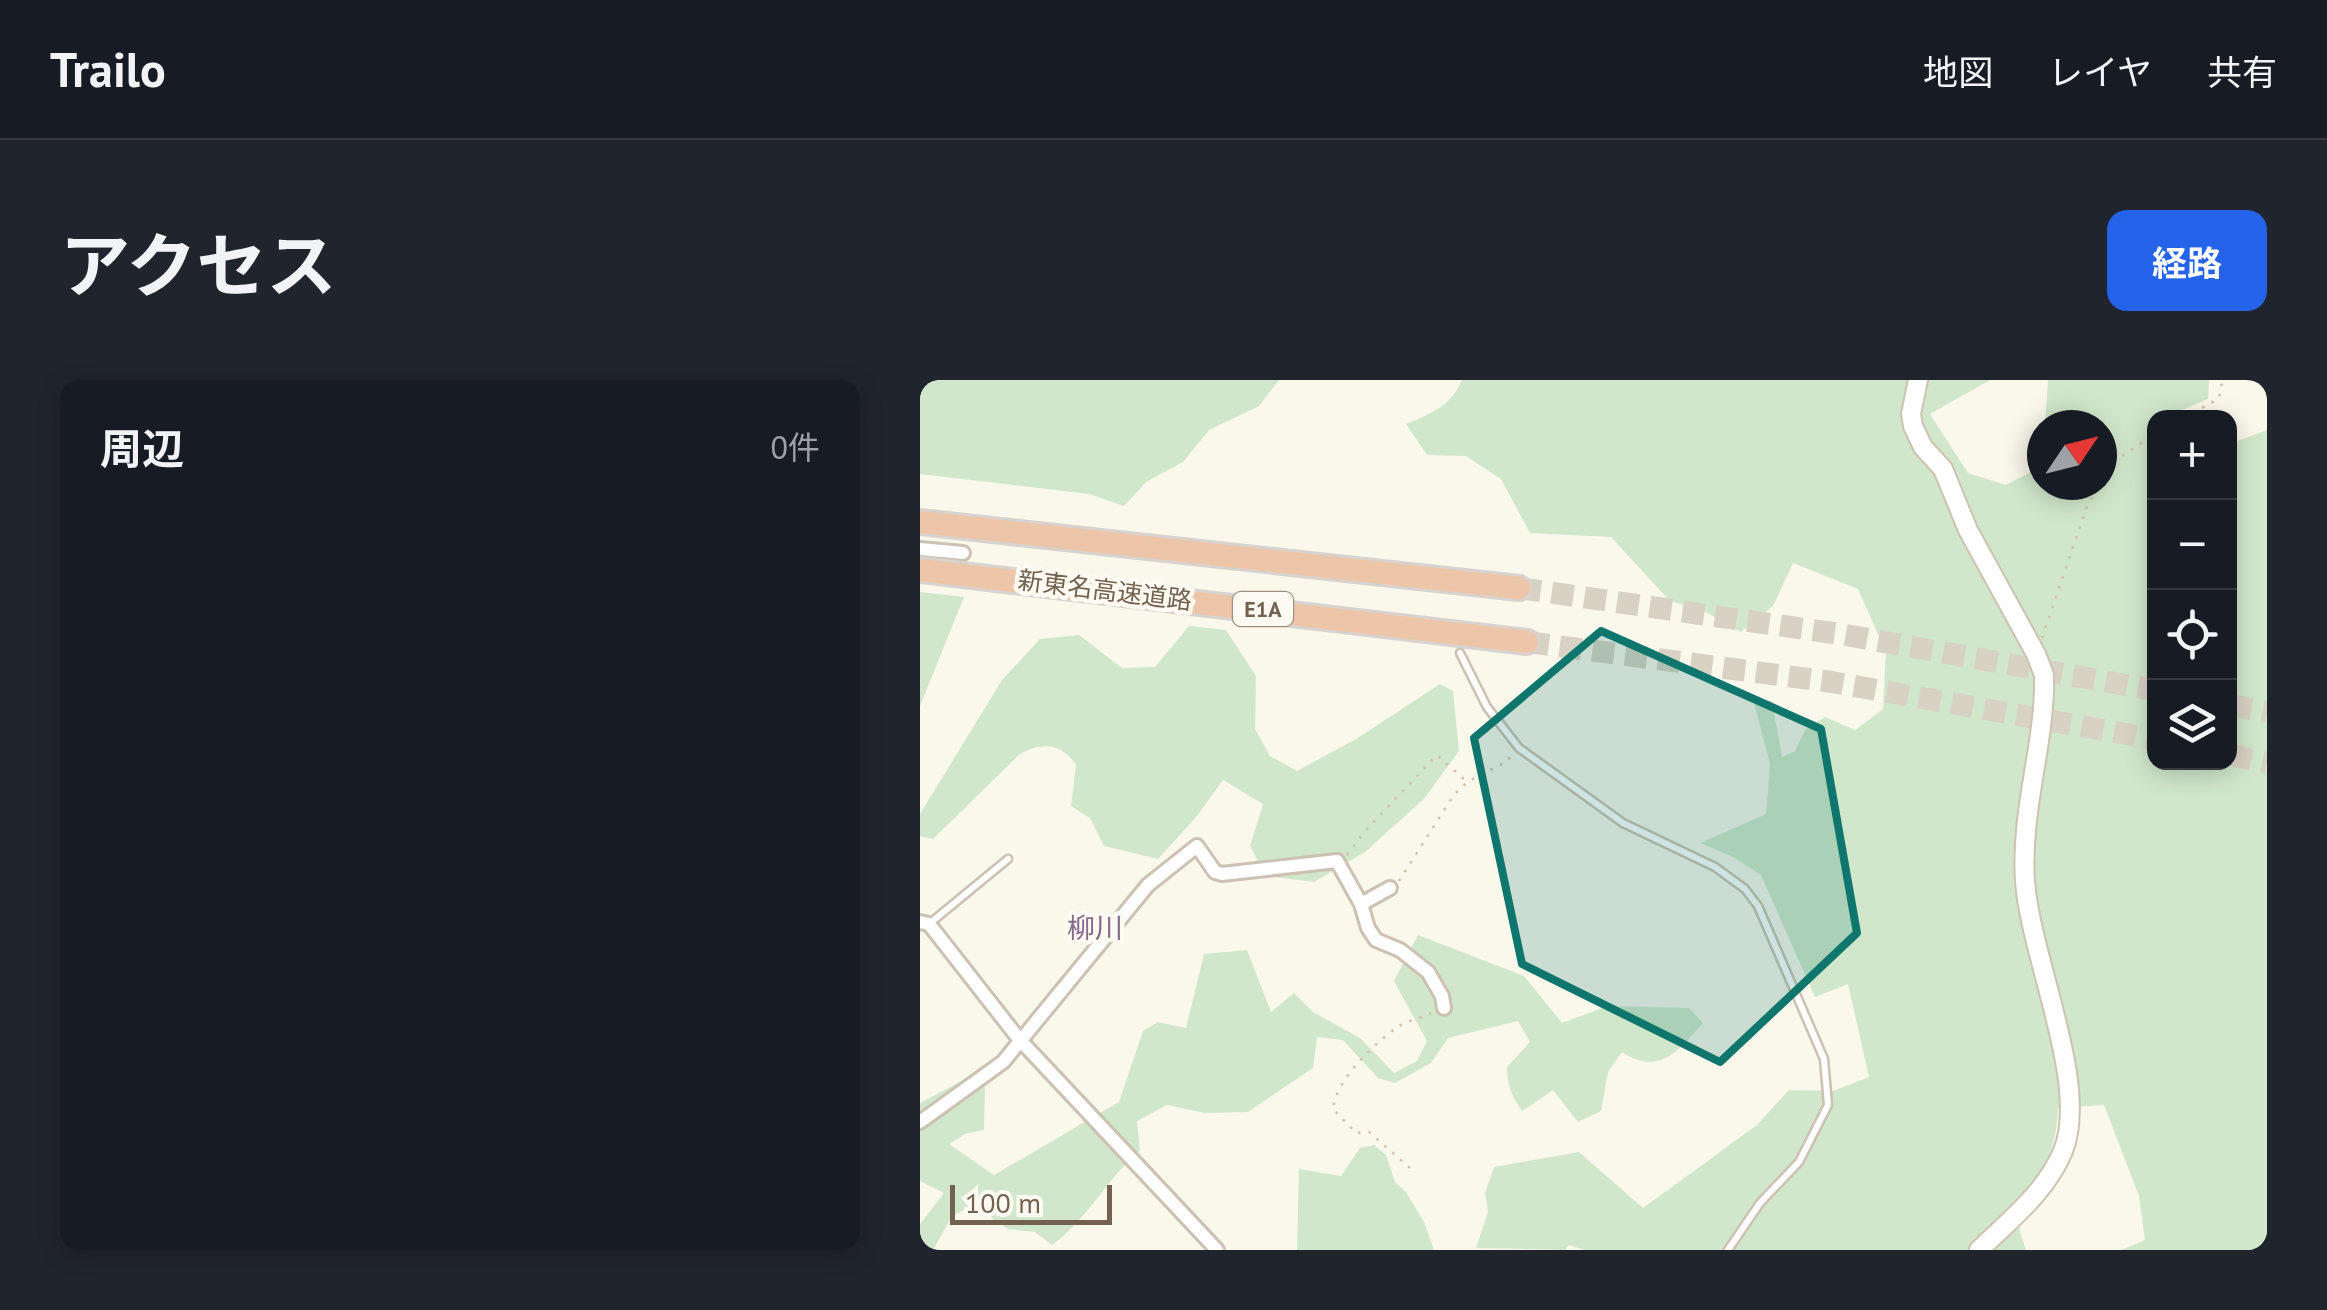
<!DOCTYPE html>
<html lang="ja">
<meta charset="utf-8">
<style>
:root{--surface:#171b24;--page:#20242c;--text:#f1f3f6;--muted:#9ea1a6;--line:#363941;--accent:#2563eb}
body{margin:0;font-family:"PT Sans","Noto Sans JP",sans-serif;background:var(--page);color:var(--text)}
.controls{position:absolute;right:30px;top:30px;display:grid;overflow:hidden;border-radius:20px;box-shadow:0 5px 25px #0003}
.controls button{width:90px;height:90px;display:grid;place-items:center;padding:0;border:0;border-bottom:2px solid var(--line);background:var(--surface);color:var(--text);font:50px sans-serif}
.compass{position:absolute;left:1107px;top:30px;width:90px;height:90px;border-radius:50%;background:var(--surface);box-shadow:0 5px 25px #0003;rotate:55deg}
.scale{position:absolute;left:30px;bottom:25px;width:162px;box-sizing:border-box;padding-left:10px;border:5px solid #736251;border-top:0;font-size:28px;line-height:35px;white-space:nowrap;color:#736251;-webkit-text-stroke:8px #fdfbf1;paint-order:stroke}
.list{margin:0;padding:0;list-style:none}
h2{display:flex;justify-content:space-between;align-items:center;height:130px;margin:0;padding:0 40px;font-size:42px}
h2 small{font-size:32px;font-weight:400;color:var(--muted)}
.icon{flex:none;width:55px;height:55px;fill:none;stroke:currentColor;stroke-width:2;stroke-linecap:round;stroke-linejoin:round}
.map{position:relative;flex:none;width:1347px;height:870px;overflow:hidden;border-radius:20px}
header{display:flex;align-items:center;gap:60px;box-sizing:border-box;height:140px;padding:0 50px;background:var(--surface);border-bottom:2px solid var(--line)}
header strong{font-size:48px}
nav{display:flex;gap:55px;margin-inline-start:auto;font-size:35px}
.intro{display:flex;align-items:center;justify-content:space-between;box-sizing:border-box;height:240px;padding:0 60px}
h1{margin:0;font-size:70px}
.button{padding:25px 45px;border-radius:20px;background:var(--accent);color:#fff;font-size:35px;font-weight:700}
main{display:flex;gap:60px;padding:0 60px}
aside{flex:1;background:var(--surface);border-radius:20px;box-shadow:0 5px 25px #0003}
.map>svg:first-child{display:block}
.green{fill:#d1e7cb}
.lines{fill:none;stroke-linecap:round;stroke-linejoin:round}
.highway-tunnel{stroke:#d8d2c4;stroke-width:22;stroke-dasharray:22 11;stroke-linecap:butt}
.lane-casing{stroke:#ccc1b2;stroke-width:11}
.street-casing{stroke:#ccc1b2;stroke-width:18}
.secondary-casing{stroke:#cec2b0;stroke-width:22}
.highway-casing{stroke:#d8d3ce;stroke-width:28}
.path{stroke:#d2bfa9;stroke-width:2.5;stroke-dasharray:2.5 8;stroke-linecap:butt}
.lane{stroke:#fff;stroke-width:6}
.street{stroke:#fff;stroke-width:12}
.secondary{stroke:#fff;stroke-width:18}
.highway{stroke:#edc6aa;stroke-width:22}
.marked{fill:#0f766e;fill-opacity:0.2;stroke:#0f766e;stroke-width:8;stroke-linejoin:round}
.labels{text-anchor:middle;stroke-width:9;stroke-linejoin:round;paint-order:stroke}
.shield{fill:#fdfbf1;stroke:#9c9081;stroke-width:2.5}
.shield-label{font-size:22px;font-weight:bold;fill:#736251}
.street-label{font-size:25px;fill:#736251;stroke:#fdfbf1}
.neighbourhood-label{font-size:28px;fill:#88698e;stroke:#fdfbf1}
</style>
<header>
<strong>Trailo</strong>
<nav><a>地図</a><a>レイヤ</a><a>共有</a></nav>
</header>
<div class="intro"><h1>アクセス</h1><a class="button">経路</a></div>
<main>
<aside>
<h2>周辺<small>0件</small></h2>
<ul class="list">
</ul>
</aside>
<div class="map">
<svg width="1347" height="870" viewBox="0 0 1347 870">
<rect width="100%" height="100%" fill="#faf7eb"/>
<g class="green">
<polygon points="0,0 359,0 339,26 289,50 263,82 226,102 204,126 169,114 0,94"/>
<path d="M 542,0 L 1070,0 L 1010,34 L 1048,93 L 1086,105 L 1121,87 L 1122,81 L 1122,105 L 1182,105 L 1182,45 L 1125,45 L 1128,0 L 1289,0 L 1288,19 L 1245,37 L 1234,38 L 1234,382 L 1310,382 L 1310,64 L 1347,50 L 1347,870 L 1201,870 L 1225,860 L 1219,816 L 1184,725 L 1138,728 C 1136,770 1125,792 1097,823 L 1100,852 L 1106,870 L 664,870 L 649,865 L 645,870 L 556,868 L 568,832 L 565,813 L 574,787 L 659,772 L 723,828 L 837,745 L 869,710 L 913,711 L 949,697 L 928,604 L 895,617 L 841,495 L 813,477 L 780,463 L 846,434 L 850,384 L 833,319 L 852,321 L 862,377 L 875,371 L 885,350 L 905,337 L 935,350 L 963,329 L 966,272 L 938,209 L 873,183 L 853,226 L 821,252 L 784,231 L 750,221 L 691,157 L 610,153 L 581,99 L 546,76 L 507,75 L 486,44 C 511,34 531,26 542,0 Z"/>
<polygon points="0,212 44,217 0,326"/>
<path d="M 269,246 L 306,250 L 336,296 L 335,349 L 350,376 L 377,391 L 436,359 L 520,304 L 533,311 L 539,371 L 504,419 L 445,472 L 394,502 L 346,496 L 330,466 L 343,424 L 303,400 L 277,436 L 238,479 L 184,466 L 170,438 L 151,426 L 156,385 C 141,363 122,362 100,374 L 13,459 L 0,456 L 0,434 L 82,300 L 120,259 L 159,255 L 202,288 L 235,287 Z"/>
<path d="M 498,555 L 604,596 L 642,643 L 687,626 L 769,628 L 783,643 C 759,670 739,697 702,672 L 688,692 L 681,731 L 658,742 L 633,710 L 602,731 C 592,717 587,705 587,687 L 610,662 L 598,641 L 528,658 L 511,683 L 475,703 L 458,698 L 423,660 L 397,657 L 393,688 L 328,732 L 285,733 L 247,725 L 217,741 L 220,771 C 186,799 168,839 132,865 L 115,852 L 88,849 L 53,825 L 32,836 L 13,870 L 0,870 L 0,844 L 24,813 L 0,801 L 0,723 L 47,698 L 65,703 L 64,750 L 45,754 L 29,764 L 74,795 L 199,722 L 223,651 L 238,642 L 266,648 L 284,574 L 327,570 L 351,632 L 374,613 L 393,632 L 440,658 L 474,693 L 497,681 L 507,661 L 474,601 Z"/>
<polygon points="454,765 466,775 475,802 486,812 504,842 514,870 377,870 379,789 421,796 440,768"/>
</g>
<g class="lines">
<g class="highway-tunnel">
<polyline points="599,208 920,254 1234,310"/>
<polyline points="607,262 912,302 1234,359"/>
<polyline points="1310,325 1347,332"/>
<polyline points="1310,375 1347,383"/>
</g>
<g class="lane-casing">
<g id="lane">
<polyline points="540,273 567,327 599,368 703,443 795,487 825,509 838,526 904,679 908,725 879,782 840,823 808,870"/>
<polyline points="9,544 88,479"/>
</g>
</g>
<g class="street-casing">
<g id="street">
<polyline points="0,169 43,173"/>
<polyline points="441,524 470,508"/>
<polyline points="0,542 9,544 99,659 297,870"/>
<polyline points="0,742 83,682 228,505 277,466 295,492 302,494 417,481 441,524 448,548 456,560 480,570 508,592 522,616 524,628"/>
</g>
</g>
<g class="secondary-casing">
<path id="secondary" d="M 998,0 L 991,34 L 993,46 L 1003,67 L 1023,89 L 1048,150 L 1116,274 L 1124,295 C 1126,361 1100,431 1105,501 C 1110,576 1170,705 1143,771 C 1126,812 1090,840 1059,870"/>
</g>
<g class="highway-casing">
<g id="highway">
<polyline points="0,142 599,208"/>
<polyline points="0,190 607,262"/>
</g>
</g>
<g class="path">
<polyline points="1264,38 1298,19 1302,9 1301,0"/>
<polyline points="1182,99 1191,84 1234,54"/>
<polyline points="1122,258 1167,126 1179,105"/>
<polyline points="427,475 446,450 517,375 547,402"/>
<polyline points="479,501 533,416 547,402 586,382 594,373"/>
<path d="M 490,788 L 449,752 L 436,753 L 413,729 C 416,700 453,665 476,648 C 487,641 502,637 514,632"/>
</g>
<use href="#lane" class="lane"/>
<use href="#street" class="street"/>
<use href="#secondary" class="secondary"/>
<use href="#highway" class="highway"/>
</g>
<path class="marked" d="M 681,251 L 901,349 L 937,553 L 800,682 L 602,584 L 554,358 Z"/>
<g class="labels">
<rect class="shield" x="313" y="212" width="60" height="34" rx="8"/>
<g class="shield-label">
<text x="343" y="237">E1A</text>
</g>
<g class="street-label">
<text transform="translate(185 210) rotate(7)" y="9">新東名高速道路</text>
</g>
<g class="neighbourhood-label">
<text x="175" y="558">柳川</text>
</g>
</g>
</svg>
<div class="controls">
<button>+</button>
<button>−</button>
<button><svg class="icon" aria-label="locate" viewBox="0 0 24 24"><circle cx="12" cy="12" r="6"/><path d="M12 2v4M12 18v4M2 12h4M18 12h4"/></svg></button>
<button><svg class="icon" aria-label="layers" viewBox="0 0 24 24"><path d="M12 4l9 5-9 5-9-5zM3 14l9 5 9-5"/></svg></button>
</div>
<svg class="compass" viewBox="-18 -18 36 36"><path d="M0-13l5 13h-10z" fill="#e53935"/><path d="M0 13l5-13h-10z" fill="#9ea1a6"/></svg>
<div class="scale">100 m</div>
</div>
</main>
